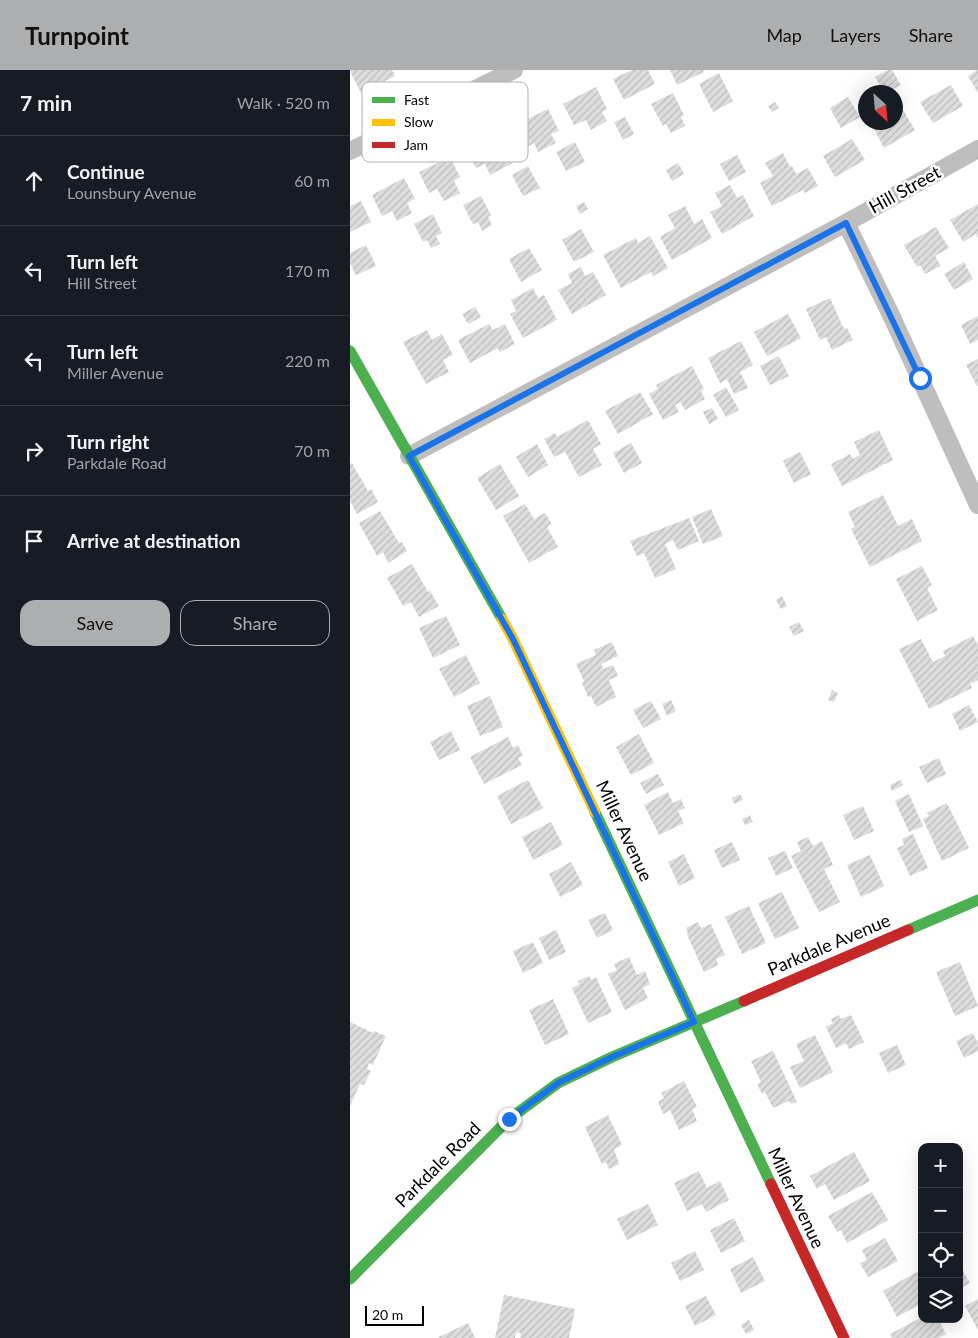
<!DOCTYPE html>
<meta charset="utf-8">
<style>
:root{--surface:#171b24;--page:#242831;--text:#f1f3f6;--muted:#9ea1a6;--line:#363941;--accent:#adaeaf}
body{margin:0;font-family:Lato,sans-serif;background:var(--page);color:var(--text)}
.controls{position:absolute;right:15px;bottom:15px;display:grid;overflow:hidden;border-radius:10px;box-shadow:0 5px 20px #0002}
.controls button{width:45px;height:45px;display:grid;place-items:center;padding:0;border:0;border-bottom:1px solid var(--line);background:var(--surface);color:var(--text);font:25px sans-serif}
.compass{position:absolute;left:508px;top:15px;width:45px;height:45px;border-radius:50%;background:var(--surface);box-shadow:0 5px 20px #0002;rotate:154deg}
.scale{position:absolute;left:15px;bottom:12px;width:59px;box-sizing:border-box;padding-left:5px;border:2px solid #000;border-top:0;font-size:14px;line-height:18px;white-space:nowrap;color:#000;-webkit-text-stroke:4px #fff;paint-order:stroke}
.stop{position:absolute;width:15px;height:15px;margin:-11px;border:4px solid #1a73e8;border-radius:50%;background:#fff}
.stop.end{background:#1a73e8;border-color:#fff;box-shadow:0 1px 5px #0008}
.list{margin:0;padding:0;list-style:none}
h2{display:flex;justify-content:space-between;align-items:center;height:65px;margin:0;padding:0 20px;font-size:21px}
h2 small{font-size:16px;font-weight:400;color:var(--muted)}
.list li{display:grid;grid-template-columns:32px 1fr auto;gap:15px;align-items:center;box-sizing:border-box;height:90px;padding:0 20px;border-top:1px solid var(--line)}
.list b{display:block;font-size:19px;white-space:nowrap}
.list p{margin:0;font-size:16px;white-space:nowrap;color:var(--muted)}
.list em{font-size:16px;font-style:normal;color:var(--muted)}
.actions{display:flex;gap:10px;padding:15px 20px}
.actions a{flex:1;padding:11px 0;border:1px solid var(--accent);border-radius:15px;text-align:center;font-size:18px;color:var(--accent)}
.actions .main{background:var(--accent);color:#111}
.icon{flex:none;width:28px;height:28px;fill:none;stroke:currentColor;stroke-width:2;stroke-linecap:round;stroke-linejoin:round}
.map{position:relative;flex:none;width:628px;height:1268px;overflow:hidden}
header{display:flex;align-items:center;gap:30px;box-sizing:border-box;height:70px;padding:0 25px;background:var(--accent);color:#111}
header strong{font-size:24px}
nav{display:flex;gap:28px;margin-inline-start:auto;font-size:18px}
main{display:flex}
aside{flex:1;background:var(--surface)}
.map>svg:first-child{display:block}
.building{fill:url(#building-hatch)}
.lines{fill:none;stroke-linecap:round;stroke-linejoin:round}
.street{stroke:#bebebe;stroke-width:18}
.fast{stroke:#4caf50;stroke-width:11}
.slow{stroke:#ffc107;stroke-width:11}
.jam{stroke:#c62828;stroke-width:11}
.route{stroke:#1a73e8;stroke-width:6}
.labels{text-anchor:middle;stroke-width:5;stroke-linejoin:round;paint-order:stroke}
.street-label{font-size:18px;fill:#000;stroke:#fff}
.key{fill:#fff;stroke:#b2b2b2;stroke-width:1}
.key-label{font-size:14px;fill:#000}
</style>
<header>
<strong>Turnpoint</strong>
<nav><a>Map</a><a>Layers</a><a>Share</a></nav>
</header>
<main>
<aside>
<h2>7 min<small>Walk · 520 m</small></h2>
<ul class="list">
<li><svg class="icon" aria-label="ahead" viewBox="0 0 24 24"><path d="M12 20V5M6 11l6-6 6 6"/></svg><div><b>Continue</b><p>Lounsbury Avenue</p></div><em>60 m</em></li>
<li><svg class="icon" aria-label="left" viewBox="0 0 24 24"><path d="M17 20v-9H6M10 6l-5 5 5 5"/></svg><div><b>Turn left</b><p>Hill Street</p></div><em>170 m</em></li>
<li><svg class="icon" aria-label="left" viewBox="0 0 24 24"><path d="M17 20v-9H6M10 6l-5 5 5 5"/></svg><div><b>Turn left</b><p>Miller Avenue</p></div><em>220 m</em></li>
<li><svg class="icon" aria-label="right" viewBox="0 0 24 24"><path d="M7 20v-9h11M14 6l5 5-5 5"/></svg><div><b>Turn right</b><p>Parkdale Road</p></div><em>70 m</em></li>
<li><svg class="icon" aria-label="arrive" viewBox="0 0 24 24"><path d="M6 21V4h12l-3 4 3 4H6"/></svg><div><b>Arrive at destination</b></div></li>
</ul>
<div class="actions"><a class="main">Save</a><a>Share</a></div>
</aside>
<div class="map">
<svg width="628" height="1268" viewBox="0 0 628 1268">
<defs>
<pattern id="building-hatch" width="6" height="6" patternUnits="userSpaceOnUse" patternTransform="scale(1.25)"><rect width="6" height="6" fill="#ddd"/><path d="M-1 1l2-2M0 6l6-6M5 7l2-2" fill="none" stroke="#bcbcbc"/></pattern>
</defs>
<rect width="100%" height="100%" fill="#fff"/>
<g class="building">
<polygon points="1,0 42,0 45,6 11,23 0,1"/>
<polygon points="282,0 298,0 305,14 274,30 263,9"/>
<polygon points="320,0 353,0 354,2 327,15"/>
<polygon points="538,0 542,0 551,15 538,22 534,22 525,7"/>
<polygon points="627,0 628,0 628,23 618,6"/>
<polygon points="369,3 383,31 363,42 349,14"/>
<polygon points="601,15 613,36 583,53 570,32"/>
<polygon points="246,17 257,39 252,42 257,51 241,60 236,50 224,55 213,34"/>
<polygon points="323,23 334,45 331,47 335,56 321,63 316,54 313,56 301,34"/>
<polygon points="498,27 510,47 491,58 480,38"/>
<polygon points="425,32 429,38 422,42 418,36"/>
<polygon points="550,35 565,60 534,78 523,57 530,52 546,52 546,38"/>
<polygon points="198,39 209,61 201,64 206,73 188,82 184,73 177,77 165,55"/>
<polygon points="275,47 284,64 273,70 264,52"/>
<polygon points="148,63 163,93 140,105 135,94 126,98 116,79"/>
<polygon points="502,69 515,90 485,107 473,86"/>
<polygon points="225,72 235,92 216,101 206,82"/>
<polygon points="433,83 440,97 442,96 446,104 458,98 468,116 455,123 453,120 422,136 410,113 423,106 415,93"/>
<polygon points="387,85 396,102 379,111 370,94"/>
<polygon points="100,87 110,107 104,111 110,123 94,131 87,119 79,123 69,102"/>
<polygon points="328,93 334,104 322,111 316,100"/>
<polygon points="178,96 190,118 173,126 162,105"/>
<polygon points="54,108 65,129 57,133 62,143 47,151 42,141 32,146 22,125"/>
<polygon points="380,115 387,128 393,125 404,146 372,164 360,142 372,136 365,123"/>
<polygon points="131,126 141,145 138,147 142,155 132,161 128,152 123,154 113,135"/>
<polygon points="11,131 21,152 0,162 0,136"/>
<polygon points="234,132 238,139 230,144 226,136"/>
<polygon points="628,134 628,168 626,164 613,172 600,150"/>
<polygon points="335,136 344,154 352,149 362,168 322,190 310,167 325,158 318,145"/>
<polygon points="83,144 92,163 86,166 90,174 81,178 77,170 73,172 64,154"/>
<polygon points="586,157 599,178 585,186 591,196 575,204 570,195 567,197 554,175"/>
<polygon points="231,159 244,182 224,192 212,170"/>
<polygon points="300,166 318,198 303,206 301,202 271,218 253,185 286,168 288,173"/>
<polygon points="16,175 26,196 6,205 0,193 0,183"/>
<polygon points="179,178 192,200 171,212 159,189"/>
<polygon points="614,192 623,209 604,220 594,204"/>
<polygon points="231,197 235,206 243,202 256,225 222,244 208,220 222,213 218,204"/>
<polygon points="183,218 188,228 194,225 207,250 173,268 160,244 166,241 161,230"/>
<polygon points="480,228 494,259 497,258 503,270 482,280 476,267 470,270 456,239"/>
<polygon points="125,237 131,247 118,254 112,244"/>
<polygon points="438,244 451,268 417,286 404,262"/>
<polygon points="628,246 628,270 620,274 611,255"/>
<polygon points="139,254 143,260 155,254 165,274 150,282 148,278 120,293 108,270"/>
<polygon points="77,260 82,270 92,264 103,285 93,290 99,302 76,314 53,272"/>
<polygon points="391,271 403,295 390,302 398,318 384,324 377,309 370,313 358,288"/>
<polygon points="429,286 439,306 420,315 410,296"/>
<polygon points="628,289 628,316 627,316 616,295"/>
<polygon points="342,296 354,319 351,321 355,329 335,340 330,332 325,335 329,342 313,350 299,324 308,319 306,315"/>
<polygon points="376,317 389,340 376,347 363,325"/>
<polygon points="290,322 303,344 268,364 255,341"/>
<polygon points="362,338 368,349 359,354 353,342"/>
<polygon points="238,350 251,374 243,379 252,395 229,407 215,382 204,387 194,369 205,363 207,367"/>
<polygon points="529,360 543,390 492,416 481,394 500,384 503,389 510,385 504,372"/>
<polygon points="281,373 292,393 274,403 263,383"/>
<polygon points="187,374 198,395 178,407 166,387"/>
<polygon points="450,382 461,404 444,413 433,391"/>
<polygon points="2,393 18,421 21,419 28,432 7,444 0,431 0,394"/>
<polygon points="150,394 169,426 146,440 127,408"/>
<polygon points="533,425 548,456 562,449 572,471 520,497 501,459 505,457 498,442"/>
<polygon points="175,434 184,449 195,443 202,454 197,457 208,477 179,493 153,446"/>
<polygon points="361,439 373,466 353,474 342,447"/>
<polygon points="30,441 49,473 52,472 57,481 38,493 33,482 27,486 9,453"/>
<polygon points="339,448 349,471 328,480 323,470 315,474 326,499 305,508 294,483 287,486 280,471"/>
<polygon points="62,494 78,522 80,521 89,536 69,547 61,532 53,536 37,508"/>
<polygon points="572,496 582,515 577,518 588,540 567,551 546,509"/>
<polygon points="432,526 437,536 431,539 426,530"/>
<polygon points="96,546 110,575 83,588 69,558"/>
<polygon points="449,552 454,561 444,566 439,557"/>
<polygon points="623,566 628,575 628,610 620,614 622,618 579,639 549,579 571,569 583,592 595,586 593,581"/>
<polygon points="262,572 268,586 251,594 253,599 263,595 268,606 259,610 266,627 246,637 241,626 238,627 232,613 234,611 226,594 246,585 244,580"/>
<polygon points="116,585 130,613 104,627 89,599"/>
<polygon points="482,620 488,623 484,632 478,630"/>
<polygon points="140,626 153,657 130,666 117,636"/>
<polygon points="321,630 326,641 317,646 312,634"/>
<polygon points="301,631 311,649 293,658 283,640"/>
<polygon points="619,635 628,652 610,661 602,644"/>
<polygon points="101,661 110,680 89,690 80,672"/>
<polygon points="289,664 304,693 281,705 266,677"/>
<polygon points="158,667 163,678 168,675 173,686 168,688 172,695 134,714 120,687"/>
<polygon points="589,688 596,704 577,713 569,697"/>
<polygon points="308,704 314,715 296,724 290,713"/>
<polygon points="178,710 193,738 161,754 147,726"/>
<polygon points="551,710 553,715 542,721 540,715"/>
<polygon points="318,722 323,733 331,729 335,738 328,741 334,753 309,765 294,735"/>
<polygon points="390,724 393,730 384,734 382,728"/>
<polygon points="559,724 573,756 559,762 545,731"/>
<polygon points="597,733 619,778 592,791 573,749 579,746 577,743"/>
<polygon points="513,736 524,761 504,770 493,745"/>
<polygon points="400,745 403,752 395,755 392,749"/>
<polygon points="201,752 213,775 183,790 172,767"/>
<polygon points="563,764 578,798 560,806 547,778 554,775 552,769"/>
<polygon points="458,767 463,776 472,771 483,795 474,799 490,832 469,842 441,786 451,781 447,772"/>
<polygon points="382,772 390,790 372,798 364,780"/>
<polygon points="435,781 443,798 426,806 418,788"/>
<polygon points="334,784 345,808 329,816 318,792"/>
<polygon points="520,785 534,816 511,827 497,795"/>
<polygon points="221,792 233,815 210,827 199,804"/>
<polygon points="432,822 449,858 425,869 408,833"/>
<polygon points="399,836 416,873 392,884 375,847"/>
<polygon points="255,843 263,860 247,868 238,850"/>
<polygon points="348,852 351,858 361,854 375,885 366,889 368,895 354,902 337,865 338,864 336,858"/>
<polygon points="206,860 216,882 199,890 189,868"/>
<polygon points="183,872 193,893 173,903 163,881"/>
<polygon points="279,887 287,905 295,901 300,914 293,918 298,928 275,940 258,904 267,900 264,894"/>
<polygon points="610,892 628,936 605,946 586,902"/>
<polygon points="239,906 241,910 246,907 262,942 238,953 222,918 229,915 228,911"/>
<polygon points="203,929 219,964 195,975 179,940"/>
<polygon points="489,945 491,949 501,945 514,972 499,979 496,973 486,978 476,957 483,953 481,949"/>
<polygon points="0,952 23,963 24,961 36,966 23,995 19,993 17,999 21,1001 14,1015 10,1014 0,1036"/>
<polygon points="623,963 628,973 628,981 614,988 606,971"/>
<polygon points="465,965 483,1002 450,1018 440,997 454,991 446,974"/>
<polygon points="547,975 556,995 538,1003 529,983"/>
<polygon points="423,981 447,1032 441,1034 439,1031 423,1038 415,1022 412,1024 407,1014 411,1012 401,991"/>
<polygon points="334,1011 347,1037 342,1039 347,1051 329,1060 320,1040 313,1044 308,1032 314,1028 311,1023"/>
<polygon points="258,1045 272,1075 264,1079 269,1094 259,1099 256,1092 252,1094 235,1057"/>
<polygon points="504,1082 520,1111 484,1130 475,1114 467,1119 460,1106"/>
<polygon points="349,1101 357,1118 370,1111 379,1130 356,1142 352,1134 337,1141 324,1113"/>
<polygon points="522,1122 538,1150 497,1173 491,1160 487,1162 478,1146"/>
<polygon points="298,1134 308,1155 277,1170 267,1149"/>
<polygon points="384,1148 395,1171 371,1183 360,1160"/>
<polygon points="535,1168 548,1191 518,1207 510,1193 517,1190 512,1180"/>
<polygon points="345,1181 354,1200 330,1211 321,1193"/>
<polygon points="403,1187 415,1211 391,1223 380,1199"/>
<polygon points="611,1197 620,1213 609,1219 609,1198"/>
<polygon points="567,1202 572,1210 572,1233 547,1247 533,1221"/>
<polygon points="154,1225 225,1239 219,1268 170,1268 171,1263 166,1262 165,1268 145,1268"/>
<polygon points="356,1226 366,1245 345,1256 335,1236"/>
<polygon points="628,1229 628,1260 615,1236"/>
<polygon points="572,1247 572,1249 588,1249 596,1264 588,1268 542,1268 540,1264"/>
<polygon points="399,1250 404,1260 396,1264 391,1255"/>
<polygon points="118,1253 125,1268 87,1268"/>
</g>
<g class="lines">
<g class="street">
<polyline points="0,81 164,0"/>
<polyline points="496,153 541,245 628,435"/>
<polyline points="59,386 496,153 628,79"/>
</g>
<g class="fast">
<polyline points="0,281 152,549"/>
<polyline points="245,742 421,1114"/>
<polyline points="558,860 628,830"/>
<polyline points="0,1209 159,1049 208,1013 262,987 394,931"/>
</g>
<polyline class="slow" points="152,549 163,569 245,742"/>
<g class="jam">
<polyline points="394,931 558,860"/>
<polyline points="421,1114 494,1268"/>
</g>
</g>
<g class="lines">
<polyline class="route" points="159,1049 208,1013 262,987 344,952 163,569 59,386 496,153 570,308"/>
</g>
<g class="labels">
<g class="street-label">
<text transform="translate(555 120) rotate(-29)" y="6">Hill Street</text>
<text transform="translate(274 761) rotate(65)" y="6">Miller Avenue</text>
<text transform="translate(479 875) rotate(-23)" y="6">Parkdale Avenue</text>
<text transform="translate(88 1095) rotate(-45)" y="6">Parkdale Road</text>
<text transform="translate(446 1128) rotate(65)" y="6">Miller Avenue</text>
</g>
</g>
<rect x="12" y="12" width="166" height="80" rx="8" class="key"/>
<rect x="22" y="27" width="23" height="6" fill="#4caf50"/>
<rect x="22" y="49" width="23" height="7" fill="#ffc107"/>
<rect x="22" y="72" width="23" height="6" fill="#c62828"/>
<g class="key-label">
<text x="54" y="35">Fast</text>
<text x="54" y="57">Slow</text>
<text x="54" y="80">Jam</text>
</g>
</svg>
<div class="controls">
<button>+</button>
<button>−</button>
<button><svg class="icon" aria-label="locate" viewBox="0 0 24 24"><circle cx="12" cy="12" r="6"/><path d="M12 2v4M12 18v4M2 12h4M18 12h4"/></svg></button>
<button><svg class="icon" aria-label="layers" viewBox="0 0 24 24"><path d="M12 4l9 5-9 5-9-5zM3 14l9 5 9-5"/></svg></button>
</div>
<svg class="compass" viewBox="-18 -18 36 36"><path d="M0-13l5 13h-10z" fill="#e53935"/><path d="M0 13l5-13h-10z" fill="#9ea1a6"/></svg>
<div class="scale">20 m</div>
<div class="stop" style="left:570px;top:308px"></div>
<div class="stop end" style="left:159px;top:1049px"></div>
</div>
</main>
